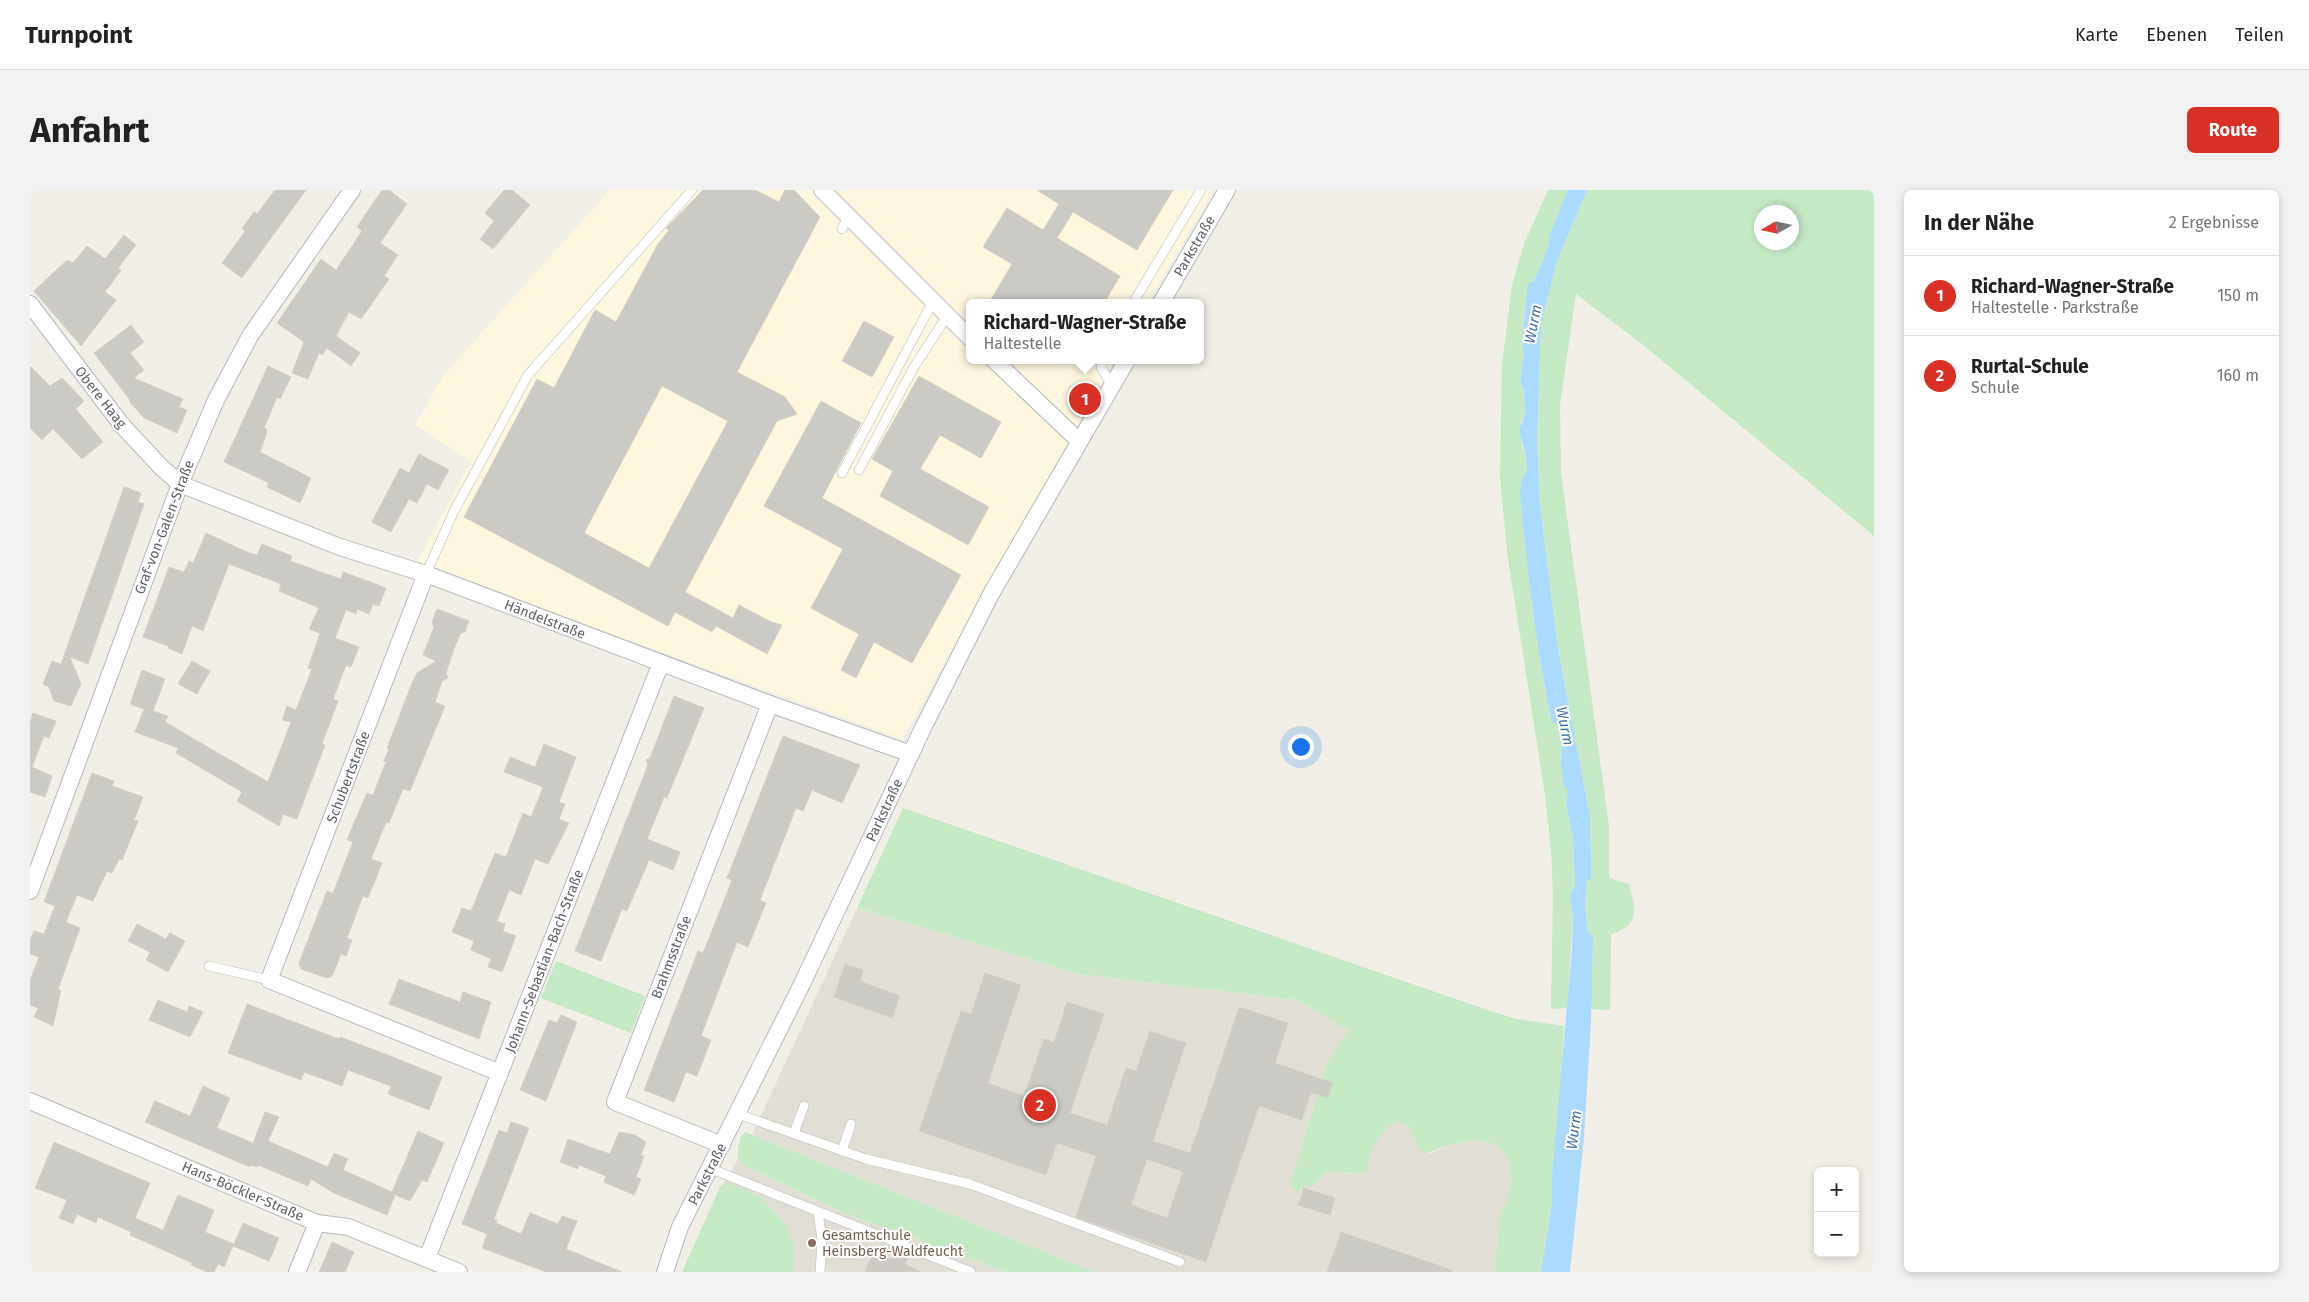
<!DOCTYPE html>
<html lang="de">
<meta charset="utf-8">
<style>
:root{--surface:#fff;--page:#f2f2f2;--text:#222;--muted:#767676;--line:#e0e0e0;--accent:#d93025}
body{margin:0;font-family:"Fira Sans",sans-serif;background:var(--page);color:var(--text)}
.controls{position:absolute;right:15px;bottom:15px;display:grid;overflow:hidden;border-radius:8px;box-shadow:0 2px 8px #0003}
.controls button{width:45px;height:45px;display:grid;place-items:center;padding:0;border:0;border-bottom:1px solid var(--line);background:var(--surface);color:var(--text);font:25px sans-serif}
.compass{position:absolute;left:1724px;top:15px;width:45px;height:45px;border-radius:50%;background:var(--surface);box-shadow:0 2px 8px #0003;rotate:261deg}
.you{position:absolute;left:1270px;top:556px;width:18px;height:18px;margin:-12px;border:4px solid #fff;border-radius:50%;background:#1a73e8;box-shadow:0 0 0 8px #1a73e833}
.badge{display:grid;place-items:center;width:32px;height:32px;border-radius:50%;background:var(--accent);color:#fff;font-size:16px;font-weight:700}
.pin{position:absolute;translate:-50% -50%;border:2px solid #fff;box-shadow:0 1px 5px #0006}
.popup{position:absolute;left:936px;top:109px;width:238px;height:65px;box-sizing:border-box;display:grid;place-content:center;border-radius:8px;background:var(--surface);filter:drop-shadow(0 1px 4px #0005);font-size:16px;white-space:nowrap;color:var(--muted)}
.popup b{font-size:19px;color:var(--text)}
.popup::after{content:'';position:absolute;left:50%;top:100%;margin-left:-10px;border:10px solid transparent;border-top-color:var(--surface)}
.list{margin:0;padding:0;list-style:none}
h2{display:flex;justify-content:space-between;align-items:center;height:65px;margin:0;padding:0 20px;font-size:21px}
h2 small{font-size:16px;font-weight:400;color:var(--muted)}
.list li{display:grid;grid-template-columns:32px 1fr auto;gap:15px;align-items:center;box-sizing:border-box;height:80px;padding:0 20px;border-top:1px solid var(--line)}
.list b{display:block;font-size:19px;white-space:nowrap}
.list p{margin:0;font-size:16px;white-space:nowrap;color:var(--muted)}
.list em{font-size:16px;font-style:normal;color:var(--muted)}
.map{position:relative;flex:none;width:1844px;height:1082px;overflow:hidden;border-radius:8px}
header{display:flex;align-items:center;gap:30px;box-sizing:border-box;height:70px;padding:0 25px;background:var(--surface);border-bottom:1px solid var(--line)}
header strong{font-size:24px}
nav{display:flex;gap:28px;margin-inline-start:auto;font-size:18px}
.intro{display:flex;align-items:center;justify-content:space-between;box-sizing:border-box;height:120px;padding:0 30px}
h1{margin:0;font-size:35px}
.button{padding:12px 22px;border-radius:8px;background:var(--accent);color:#fff;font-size:18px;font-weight:700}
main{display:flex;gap:30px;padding:0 30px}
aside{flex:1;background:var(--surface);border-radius:8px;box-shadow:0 2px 8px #0003}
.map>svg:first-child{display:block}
.commercial{fill:#fef7e0}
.education{fill:#e1ded6}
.green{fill:#c5e8c5;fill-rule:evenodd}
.water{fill:#aadaff}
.building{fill:#cccac5;stroke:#d6d1c6;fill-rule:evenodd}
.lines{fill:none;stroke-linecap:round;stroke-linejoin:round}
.service-casing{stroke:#b5b8bc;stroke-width:10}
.minor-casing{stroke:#b5b8bc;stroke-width:18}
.service{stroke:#fff;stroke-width:9}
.minor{stroke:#fff;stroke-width:16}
.education-dot{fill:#8d6e63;stroke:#fff;stroke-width:2}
.labels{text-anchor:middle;stroke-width:4;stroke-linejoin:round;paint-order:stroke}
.street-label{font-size:14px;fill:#5f6368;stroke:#fff}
.education-label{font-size:14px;fill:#785e54;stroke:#fff;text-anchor:start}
.water-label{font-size:15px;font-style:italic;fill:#4174aa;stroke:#fff}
</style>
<header>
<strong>Turnpoint</strong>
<nav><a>Karte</a><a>Ebenen</a><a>Teilen</a></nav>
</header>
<div class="intro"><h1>Anfahrt</h1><a class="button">Route</a></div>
<main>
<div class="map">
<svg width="1844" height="1082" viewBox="0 0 1844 1082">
<rect width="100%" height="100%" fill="#f1efe8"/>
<polygon class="commercial" points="580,0 1184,0 1117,113 940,113 940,170 1084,170 872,549 386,374 441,271 385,235 414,185"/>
<g class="education">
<polygon points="827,718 1049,784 1268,810 1318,841 1298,871 1260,995 1283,996 1296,982 1310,981 1321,984 1337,973 1343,955 1353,940 1367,931 1379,936 1384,949 1399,964 1418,955 1448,950 1470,956 1500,947 1485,1082 1065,1082 722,945"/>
<polygon points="708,969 714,976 817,1024 976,1082 655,1082 688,1003"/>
</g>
<g class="green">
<path d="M 1518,0 L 1538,0 L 1519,46 C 1521,56 1508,80 1504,91 L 1499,93 L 1497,101 L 1492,154 L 1494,164 L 1490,191 L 1494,200 L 1495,214 L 1495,224 L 1491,232 L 1491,253 L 1496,266 L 1497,280 L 1492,290 L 1502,416 L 1515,501 L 1532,548 L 1531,576 L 1538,600 L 1536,613 L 1543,649 L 1545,695 L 1540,705 L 1543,726 L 1537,818 L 1521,819 L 1523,703 L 1521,659 L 1515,605 L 1477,362 L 1470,287 L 1472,175 L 1482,95 L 1494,54 Z"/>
<path d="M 1557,0 L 1844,0 L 1844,346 L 1612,154 L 1546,104 L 1530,215 L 1531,283 L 1579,636 L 1579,688 L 1599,694 C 1605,719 1611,735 1581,744 L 1580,820 L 1560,819 L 1563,746 L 1558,743 L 1554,700 L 1560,626 L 1528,459 L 1510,314 L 1507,251 L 1511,136 L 1526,74 ZM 1732,22 L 1762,22 L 1762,52 L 1732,52 Z"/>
<path d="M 873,618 L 1466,823 L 1487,829 L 1534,836 L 1530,906 L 1522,985 L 1522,1014 L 1511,1082 L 1465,1082 L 1471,1022 L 1477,1012 L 1482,993 L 1479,971 L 1470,956 L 1448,950 L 1418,955 L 1394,964 L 1384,949 L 1379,936 L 1367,931 C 1347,944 1339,960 1337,983 C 1323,984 1310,981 1296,982 L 1283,996 L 1274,996 L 1268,1002 L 1260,995 L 1298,871 L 1318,841 L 1268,810 L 1049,784 L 827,718 Z"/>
<polygon points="526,771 615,806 601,843 511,808"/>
<path d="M 716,942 L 722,945 L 1065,1082 L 976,1082 L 817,1024 L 714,976 L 708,969 C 708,959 707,948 716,942 Z"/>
<polygon points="698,993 731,1007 757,1036 764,1055 763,1082 652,1082 691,995"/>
</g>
<path class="water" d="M 1538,0 L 1557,0 L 1526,74 L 1511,136 L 1507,251 L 1510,314 L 1528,459 L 1560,626 L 1561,688 L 1556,691 L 1555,714 L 1558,743 L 1563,746 L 1561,831 L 1554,947 L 1540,1082 L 1511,1082 L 1522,1014 L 1522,985 L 1542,759 L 1543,726 L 1540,705 L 1545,695 L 1543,649 L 1536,613 L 1538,600 L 1534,595 L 1531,576 L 1532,548 L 1528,535 L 1522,531 C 1505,456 1498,380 1490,304 L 1492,290 L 1497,280 L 1496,266 L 1489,241 L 1495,224 L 1494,200 L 1490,191 L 1494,164 L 1492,154 L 1497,101 L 1499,93 L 1504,91 C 1508,80 1521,56 1519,46 Z"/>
<g class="building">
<polygon points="245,0 276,0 212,88 192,73 215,41 212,38 224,22 227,24"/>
<polygon points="352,0 359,0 377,14 350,53 368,65 354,86 359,89 331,129 319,122 306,146 330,163 321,176 297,158 292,165 289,163 278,189 262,183 274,152 247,133 291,69 306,80 332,41 327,37"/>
<polygon points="474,0 482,0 500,15 463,59 450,49 464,31 455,23"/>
<path d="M 673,0 L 725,0 L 749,12 L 755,0 L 764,0 L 790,27 L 707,182 L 755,207 L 767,224 L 747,231 L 655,402 L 703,428 L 709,415 L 741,432 L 752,435 L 737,464 L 686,436 L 682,442 L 645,422 L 638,436 L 434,327 L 507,189 L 524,198 L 565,120 L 586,132 L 628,54 L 639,40 L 636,38 ZM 632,196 L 698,231 L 619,378 L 554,343 Z"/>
<polygon points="1007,0 1143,0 1107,60 1043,22 1027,48 1090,86 1074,113 959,113 982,74 953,57 977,18 1013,40 1029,14"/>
<polygon points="94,45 106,55 88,78 91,80 75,102 86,110 51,156 4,101 37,70 43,73 57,56 75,69"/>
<polygon points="834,131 864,147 842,187 812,171"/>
<polygon points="101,135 114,152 100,163 114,180 104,188 153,209 149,217 157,220 147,243 114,228 99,211 100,210 64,163"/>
<polygon points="0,176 20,196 32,188 54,211 46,219 73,252 52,269 23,239 12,250 0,238"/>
<polygon points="238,176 261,187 250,209 247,207 234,238 237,239 236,245 230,262 281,288 270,313 237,297 239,293 194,272"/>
<polygon points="889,186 971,232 951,268 910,245 890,279 959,317 938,355 850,306 863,281 842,269"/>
<polygon points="791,211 831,233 792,308 931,385 882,473 844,452 826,488 811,480 829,444 781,418 813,359 734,316"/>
<polygon points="389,264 419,280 408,300 397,294 387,313 379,309 361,342 342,332 370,278 379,283"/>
<polygon points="94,297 111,303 108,312 114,314 58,474 40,467 51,494 41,516 24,511 19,497 13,494 22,471 31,474"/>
<polygon points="176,343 219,363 227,365 232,354 262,366 260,371 311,389 313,382 356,398 349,416 343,414 339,424 327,419 326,424 316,420 305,448 329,457 321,477 316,475 303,509 308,511 292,554 295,555 267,629 253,624 249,636 207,611 212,602 146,563 148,558 105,542 114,519 100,514 112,480 135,489 123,521 138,526 135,532 238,592 261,532 252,530 257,516 266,520 282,479 278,478 290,443 279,439 289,418 249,401 251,394 199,374 173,441 162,436 152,464 138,458 139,456 113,447 139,377 154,382 159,371 163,373"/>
<polygon points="407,419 439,431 435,442 431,443 425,456 416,483 418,488 412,491 405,512 415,516 380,601 373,599 359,633 356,632 341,669 352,673 338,708 333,706 317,748 322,750 316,766 311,764 302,786 297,788 271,779 269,773 297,701 303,703 323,652 317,650 324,633 337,603 343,605 356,572 354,571 359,559 357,558 382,493 387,483 406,471 393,465 404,437 402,432"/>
<polygon points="162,471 180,481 167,504 148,494"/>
<polygon points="644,506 674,518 637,608 634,607 617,649 650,662 643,680 619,670 597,721 592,719 571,771 545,761 618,575 616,570 620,568"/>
<polygon points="3,523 26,531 19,548 14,546 2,577 22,586 15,607 0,602 0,533"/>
<polygon points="753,546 830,575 812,613 782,600 773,621 766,618 730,710 736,713 718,757 707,752 671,846 681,850 667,886 656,882 644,912 614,900 668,761 673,763 693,713 702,690 697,688"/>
<polygon points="514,554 546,567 529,612 535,614 529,629 539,633 518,674 505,669 491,705 479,700 467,731 475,734 473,741 486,746 472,782 458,777 461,769 441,760 444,751 422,742 432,718 441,721 465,663 476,667 493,623 501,627 513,597 474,582 480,567 505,577"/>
<polygon points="62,583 84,591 82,596 113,607 104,630 108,631 92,670 89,669 82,683 77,681 63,711 47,705 36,732 50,738 28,799 31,800 23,836 4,827 8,818 0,815 0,791 9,767 0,764 0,751 4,741 14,744 25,716 14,712"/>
<polygon points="107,734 136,749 140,743 155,751 138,782 116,770 120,762 98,751"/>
<polygon points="815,774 833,780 830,791 870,806 862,828 804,807"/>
<path d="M 955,783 L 991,795 L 958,893 L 994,906 L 1014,849 L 1024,852 L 1037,812 L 1074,824 L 1040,923 L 1077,935 L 1096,878 L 1106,881 L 1120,841 L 1156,853 L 1123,951 L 1160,963 L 1209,817 L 1258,833 L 1245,873 L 1303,893 L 1297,908 L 1281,902 L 1272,930 L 1229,916 L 1176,1072 L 1046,1027 L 1066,966 L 1027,953 L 1016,985 L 889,941 L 931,821 L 941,824 ZM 1117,969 L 1153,982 L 1137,1028 L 1101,1015 Z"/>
<polygon points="369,789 430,812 433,802 461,812 449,849 359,814"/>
<polygon points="128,810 157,822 159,816 173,822 160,847 119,830"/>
<polygon points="217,814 309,849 310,847 363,867 412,887 399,920 358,904 361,896 318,880 312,896 274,882 271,890 198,863"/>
<polygon points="531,825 547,832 516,911 490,900 519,830 527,833"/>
<polygon points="173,896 200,908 187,938 223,953 235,922 249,927 238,951 298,977 304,963 318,969 313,980 362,1002 388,941 414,953 397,992 392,990 380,1011 365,1005 357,1025 304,1003 281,989 278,996 228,975 227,977 221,975 220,977 115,932 125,911 160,926"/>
<polygon points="481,932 499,938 464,1029 467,1030 466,1033 491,1044 500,1023 528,1034 532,1026 547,1031 536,1059 592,1082 516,1082 452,1058 457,1044 432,1034 469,940 477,943"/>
<polygon points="589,942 605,945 616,952 611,965 614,966 606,987 611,989 604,1005 574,992 576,986 549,975 548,979 530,972 538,949 580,964"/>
<polygon points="24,952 120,993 105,1028 133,1040 148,1005 184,1020 175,1042 204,1054 213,1033 249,1048 239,1071 203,1056 194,1077 188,1074 184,1082 177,1082 161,1075 162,1073 100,1045 101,1042 68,1027 66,1033 47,1024 43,1034 29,1028 37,1010 5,998"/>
<polygon points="1274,998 1305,1008 1300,1025 1268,1015"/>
<polygon points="1311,1042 1422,1080 1421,1082 1297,1082"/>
<polygon points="302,1052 324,1062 315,1082 289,1082"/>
<polygon points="843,1062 861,1069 864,1063 878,1068 875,1074 892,1082 835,1082"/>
</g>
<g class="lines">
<g class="service-casing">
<g id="service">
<polyline points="812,39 818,26"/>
<polyline points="1103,113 1171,0"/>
<polyline points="1072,170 1071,177 1082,196"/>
<polyline points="829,280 884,177 917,126"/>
<polyline points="812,283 903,111"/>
<polyline points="396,384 424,321 498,185 662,0"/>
<polyline points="179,776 239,790"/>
<polyline points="708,924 836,969 940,994 1150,1072"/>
<polyline points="764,943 774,916"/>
<polyline points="812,961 821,934"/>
<polyline points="679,978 941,1082"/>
<polyline points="788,1022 792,1050 790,1082"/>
</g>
</g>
<g class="minor-casing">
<g id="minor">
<polyline points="792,0 940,148"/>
<polyline points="1131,113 1197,0"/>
<polyline points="0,114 91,234 131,277 150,294 310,357 396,384 740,514 881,564"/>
<polyline points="964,170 1049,251"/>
<polyline points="396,384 239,790 470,883"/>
<polyline points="0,701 150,294 186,210 220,146 322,0"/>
<polyline points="0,911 287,1033 318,1037 429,1082"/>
<polyline points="692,955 585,912 740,514"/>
<polyline points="397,1068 631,473"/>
<polyline points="267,1082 287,1033"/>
<polyline points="635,1082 650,1037 772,794 893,538 961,404 1097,170"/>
</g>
</g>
<use href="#service" class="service"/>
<use href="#minor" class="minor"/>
</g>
<circle class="education-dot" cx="782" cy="1053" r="5"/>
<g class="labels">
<g class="street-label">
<text transform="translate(1164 56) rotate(-60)" y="5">Parkstraße</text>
<text transform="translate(71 207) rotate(52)" y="5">Obere Haag</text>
<text transform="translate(134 337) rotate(-69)" y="5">Graf-von-Galen-Straße</text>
<text transform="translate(515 429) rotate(21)" y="5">Händelstraße</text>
<text transform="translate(318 587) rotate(-69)" y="5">Schubertstraße</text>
<text transform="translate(854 620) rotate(-65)" y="5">Parkstraße</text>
<text transform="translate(641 767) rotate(-69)" y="5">Brahmsstraße</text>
<text transform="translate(514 771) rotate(-69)" y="5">Johann-Sebastian-Bach-Straße</text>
<text transform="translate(677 984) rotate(-63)" y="5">Parkstraße</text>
<text transform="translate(213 1001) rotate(23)" y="5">Hans-Böckler-Straße</text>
</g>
<g class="education-label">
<text x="792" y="1050">Gesamtschule<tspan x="792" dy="16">Heinsberg-Waldfeucht</tspan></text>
</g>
<g class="water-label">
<text transform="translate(1503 134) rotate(-79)" y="5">Wurm</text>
<text transform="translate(1535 536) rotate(79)" y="5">Wurm</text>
<text transform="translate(1544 940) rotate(-83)" y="5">Wurm</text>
</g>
</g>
</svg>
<div class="controls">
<button>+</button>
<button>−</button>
</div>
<svg class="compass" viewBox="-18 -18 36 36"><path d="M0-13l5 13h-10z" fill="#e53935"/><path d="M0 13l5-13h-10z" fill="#767676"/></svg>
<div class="you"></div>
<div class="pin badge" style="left:1055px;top:209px">1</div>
<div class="popup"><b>Richard-Wagner-Straße</b>Haltestelle</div>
<div class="pin badge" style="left:1010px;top:915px">2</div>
</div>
<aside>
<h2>In der Nähe<small>2 Ergebnisse</small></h2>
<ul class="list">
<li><span class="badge">1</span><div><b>Richard-Wagner-Straße</b><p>Haltestelle · Parkstraße</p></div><em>150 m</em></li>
<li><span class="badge">2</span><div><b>Rurtal-Schule</b><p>Schule</p></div><em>160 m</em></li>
</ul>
</aside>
</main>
